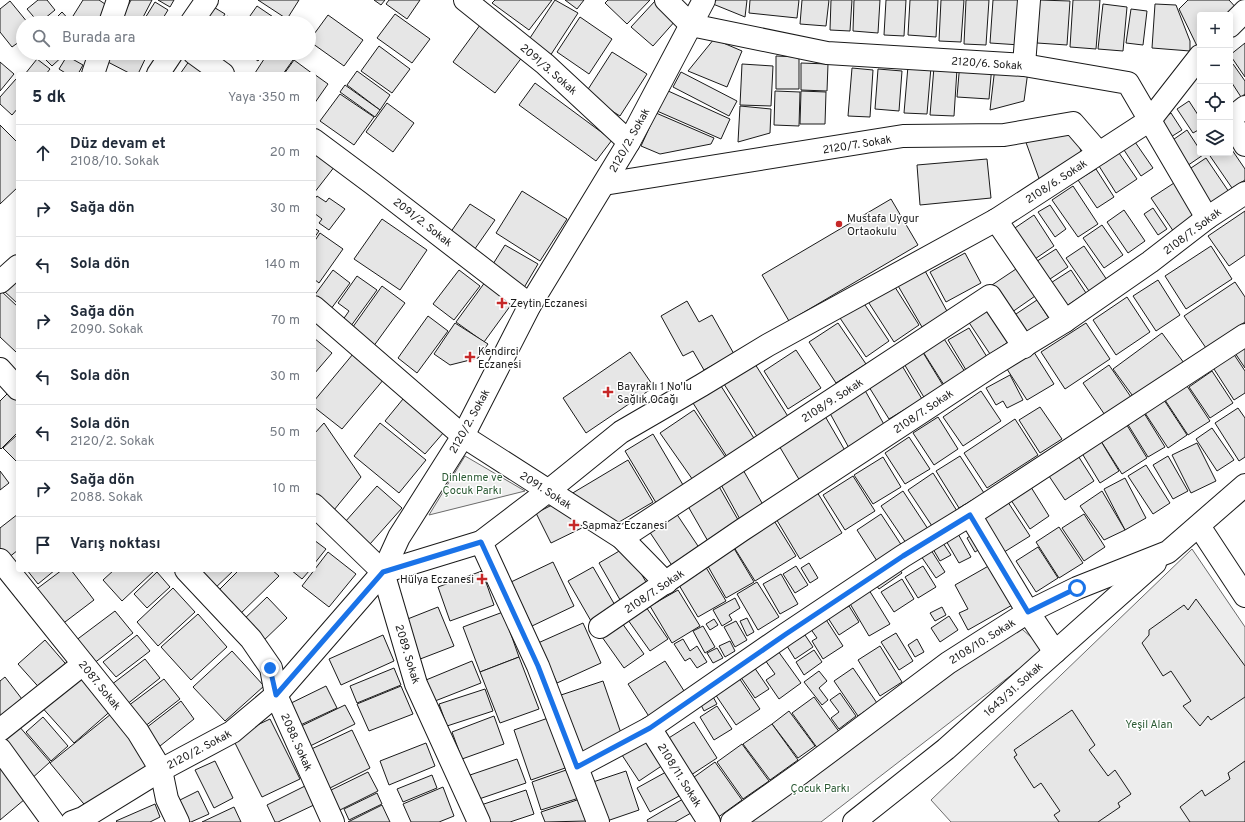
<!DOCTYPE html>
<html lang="tr">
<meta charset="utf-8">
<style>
:root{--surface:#fff;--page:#f6f6f7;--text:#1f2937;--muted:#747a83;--line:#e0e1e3}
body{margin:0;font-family:Overpass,sans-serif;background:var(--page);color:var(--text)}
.controls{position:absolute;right:12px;top:12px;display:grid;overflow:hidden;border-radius:4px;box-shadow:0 2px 10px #0003}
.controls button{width:36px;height:36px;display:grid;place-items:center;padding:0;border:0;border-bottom:1px solid var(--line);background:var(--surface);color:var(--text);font:20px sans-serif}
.stop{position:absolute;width:12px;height:12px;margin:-9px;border:3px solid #1a73e8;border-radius:50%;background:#fff}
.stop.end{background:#1a73e8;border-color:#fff;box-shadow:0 1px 4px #0008}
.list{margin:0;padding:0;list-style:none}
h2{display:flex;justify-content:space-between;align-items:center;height:52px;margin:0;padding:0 16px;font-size:17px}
h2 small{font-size:13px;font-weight:400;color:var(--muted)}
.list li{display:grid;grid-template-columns:26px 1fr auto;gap:12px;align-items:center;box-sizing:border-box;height:56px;padding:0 16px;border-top:1px solid var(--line)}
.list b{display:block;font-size:15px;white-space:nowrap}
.list p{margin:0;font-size:13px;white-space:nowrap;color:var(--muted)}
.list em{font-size:13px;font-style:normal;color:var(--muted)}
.icon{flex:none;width:22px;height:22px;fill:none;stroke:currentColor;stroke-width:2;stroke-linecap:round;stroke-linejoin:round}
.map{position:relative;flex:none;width:1245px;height:822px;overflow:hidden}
.search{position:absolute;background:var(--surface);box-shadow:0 2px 10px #0003;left:16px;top:16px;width:300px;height:44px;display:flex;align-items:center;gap:10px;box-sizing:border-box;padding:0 14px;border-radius:22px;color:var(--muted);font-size:15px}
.panel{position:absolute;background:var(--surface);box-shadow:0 2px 10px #0003;left:16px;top:72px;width:300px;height:500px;border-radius:4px}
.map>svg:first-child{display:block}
.built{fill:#ededed;stroke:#6a6a6a}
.building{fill:#e6e6e6;stroke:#1a1a1a}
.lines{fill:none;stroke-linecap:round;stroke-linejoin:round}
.minor-casing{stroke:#1a1a1a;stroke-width:24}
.major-casing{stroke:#1a1a1a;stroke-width:24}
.minor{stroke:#fff;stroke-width:22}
.major{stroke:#fff;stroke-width:22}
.route{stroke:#1a73e8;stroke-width:5}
.poi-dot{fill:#c62828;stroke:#fff;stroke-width:1.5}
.labels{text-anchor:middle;stroke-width:3;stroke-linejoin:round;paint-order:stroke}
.street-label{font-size:11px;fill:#1a1a1a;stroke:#fff}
.poi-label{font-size:11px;fill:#1a1a1a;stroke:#fff;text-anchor:start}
.park-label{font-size:11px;fill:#2b5a34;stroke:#fff}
</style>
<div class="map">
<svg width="1245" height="822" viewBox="0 0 1245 822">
<rect width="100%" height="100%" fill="#fff"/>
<g class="built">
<polygon points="465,456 525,491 429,515"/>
<polygon points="1192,549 1245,627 1245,822 951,822 931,800"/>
<polygon points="1009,618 1045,649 821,822 733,822"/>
</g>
<g class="building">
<polygon points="38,0 47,0 55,10 39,23 27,9"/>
<polygon points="83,0 99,0 108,6 98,23 85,23 73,16"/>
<polygon points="131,0 152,0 140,23 129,23 121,19"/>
<polygon points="158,0 174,0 170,7"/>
<polygon points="258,0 299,0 287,19"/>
<polygon points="374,0 385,0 381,5"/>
<polygon points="389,0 420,0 407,19 386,4"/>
<polygon points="495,0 552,0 529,30 492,3"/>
<polygon points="555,0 578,13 550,56 528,41"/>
<polygon points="565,0 584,0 577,9"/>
<polygon points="608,0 650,0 627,24 605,3"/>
<polygon points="716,0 747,0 745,17 713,4"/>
<polygon points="750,0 799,0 797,18 749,13"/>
<polygon points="802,0 829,0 826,26 800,24"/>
<polygon points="831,0 852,0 850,31 830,30"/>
<polygon points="854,0 880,0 878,33 853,31"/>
<polygon points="886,0 906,0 904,36 884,35"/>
<polygon points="910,0 938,0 936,37 908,35"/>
<polygon points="941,0 964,0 961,42 939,41"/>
<polygon points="966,0 989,0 986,45 964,44"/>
<polygon points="993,0 1022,0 1020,45 990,43"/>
<polygon points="1039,0 1070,1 1067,45 1037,43"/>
<polygon points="1073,0 1100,0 1096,49 1070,47"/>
<polygon points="1188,0 1229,0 1239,11 1230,15 1200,15 1200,46 1198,48 1179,9"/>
<polygon points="10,1 28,23 23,23 23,39 12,47 0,32 0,9"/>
<polygon points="655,1 676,20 653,46 631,27"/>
<polygon points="155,2 168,10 160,23 142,23"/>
<polygon points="1103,4 1127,7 1123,51 1098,49"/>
<polygon points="1155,4 1176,5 1190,41 1190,51 1152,48"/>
<polygon points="212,6 225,14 219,23 200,23"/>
<polygon points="257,6 282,23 245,23"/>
<polygon points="1131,9 1147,11 1143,45 1126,43"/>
<polygon points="62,12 72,23 51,23"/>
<polygon points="395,14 430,39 412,63 377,38"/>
<polygon points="328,15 363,40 344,66 309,41"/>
<polygon points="227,16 238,23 222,23"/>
<polygon points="580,17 612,39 589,74 557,52"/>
<polygon points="483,21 526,52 495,93 453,62"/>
<polygon points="714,39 742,51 727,87 688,71"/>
<polygon points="1245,43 1245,77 1230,55"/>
<polygon points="379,46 410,69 392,93 361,71"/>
<polygon points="612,52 647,74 620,116 585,94"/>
<polygon points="39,53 66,53 52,66"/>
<polygon points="108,53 148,53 138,74 131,74 104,60"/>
<polygon points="247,53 264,53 258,61"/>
<polygon points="268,53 298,53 283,74 256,74 255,73"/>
<polygon points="67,56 83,65 78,74 67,74 59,69"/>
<polygon points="776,56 799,57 799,89 776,89"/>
<polygon points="192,57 215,74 180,74"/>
<polygon points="37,59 50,69 46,74 25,74"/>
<polygon points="294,60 313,74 284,74"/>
<polygon points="0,62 14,74 0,91"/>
<polygon points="960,62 992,65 989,99 957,97"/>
<polygon points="801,63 828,64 827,91 801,90"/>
<polygon points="742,64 773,66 771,106 740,105"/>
<polygon points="1233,64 1245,81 1245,94 1241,97 1230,80 1230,66"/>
<polygon points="908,66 931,67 927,114 904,113"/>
<polygon points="934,67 957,69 954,116 930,115"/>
<polygon points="995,67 1028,71 1024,101 990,110"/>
<polygon points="852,68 873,70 870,117 848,116"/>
<polygon points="878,69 902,71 899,111 875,109"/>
<polygon points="357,71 390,95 380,110 347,85"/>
<polygon points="681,72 737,101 729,116 673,87"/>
<polygon points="314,74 328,84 314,104"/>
<polygon points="16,79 18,81 18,108 12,115 0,104 0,97"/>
<polygon points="535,83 612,140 596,161 519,105"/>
<polygon points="345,85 380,110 375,117 340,92"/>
<polygon points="666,90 730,119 721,139 657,111"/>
<polygon points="775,91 800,92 799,126 774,125"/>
<polygon points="801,91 826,92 825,124 800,124"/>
<polygon points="340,94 374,117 354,145 320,121"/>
<polygon points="1189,101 1200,118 1200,129 1193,133 1177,109"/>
<polygon points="387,103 414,123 393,152 366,132"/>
<polygon points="740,106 771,109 770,133 738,142"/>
<polygon points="656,113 714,138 711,144 660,154 641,146"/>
<polygon points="1171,113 1182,130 1166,140 1155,123"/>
<polygon points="0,125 18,143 18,187 0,204"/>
<polygon points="1187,130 1200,150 1200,153 1202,153 1203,155 1184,168 1167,144"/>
<polygon points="1074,131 1082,154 1041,184 1024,137"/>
<polygon points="1135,142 1153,168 1141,176 1124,150"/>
<polygon points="1230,147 1245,169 1245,180 1232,188 1208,153 1230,153"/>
<polygon points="314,150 335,166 314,193"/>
<polygon points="1119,153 1137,179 1116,193 1099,166"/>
<polygon points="1206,158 1229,192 1208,206 1185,172"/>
<polygon points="987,159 991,198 920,205 917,165"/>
<polygon points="1096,169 1114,197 1097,208 1078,180"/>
<polygon points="1174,183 1201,223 1178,238 1151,198"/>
<polygon points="1073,186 1098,224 1078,237 1052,200"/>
<polygon points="522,191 567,219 540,261 496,233"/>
<polygon points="317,196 326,202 329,198 345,209 329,230 319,223 322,219 314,213 314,200"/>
<polygon points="891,199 918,245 789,321 762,275"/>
<polygon points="470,204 495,220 472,253 448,236"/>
<polygon points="1050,205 1066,229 1055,237 1038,212"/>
<polygon points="1153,208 1167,229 1158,235 1144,214"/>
<polygon points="1124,210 1145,241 1128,253 1107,222"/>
<polygon points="1245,211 1245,255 1229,266 1208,236"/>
<polygon points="1034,215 1054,246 1029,263 1009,232"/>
<polygon points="382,219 427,250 400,290 354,259"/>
<polygon points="1102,225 1123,255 1104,268 1083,238"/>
<polygon points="314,228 319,231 314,238"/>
<polygon points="320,233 343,249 319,283 314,279 314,242"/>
<polygon points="505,245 538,264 522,291 488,272"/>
<polygon points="1084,246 1107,280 1089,291 1066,258"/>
<polygon points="1211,246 1232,279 1186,309 1165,276"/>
<polygon points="1056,249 1068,267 1044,283 1031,265"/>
<polygon points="965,253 981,283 946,302 930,272"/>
<polygon points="1019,267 1038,294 1005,317 986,289"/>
<polygon points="924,269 948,313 922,327 897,284"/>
<polygon points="333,270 350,283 328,313 314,302 314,296"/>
<polygon points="459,270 480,286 454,320 433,304"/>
<polygon points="1071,270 1086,293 1062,309 1046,286"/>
<polygon points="18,276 18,304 3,290"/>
<polygon points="357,276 377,290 348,330 340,324 349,311 338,303"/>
<polygon points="488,278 516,298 484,342 456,322"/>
<polygon points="1158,280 1180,315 1156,331 1133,296"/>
<polygon points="1235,282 1245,297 1245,322 1206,348 1184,316"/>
<polygon points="893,284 919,325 894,342 867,300"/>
<polygon points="382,286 405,303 373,347 350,331"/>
<polygon points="0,290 18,307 18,350 16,352 0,337"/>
<polygon points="1127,297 1150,332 1116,355 1093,320"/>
<polygon points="990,298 1016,337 990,354 964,315"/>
<polygon points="861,299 889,341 866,357 838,315"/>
<polygon points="1037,300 1052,323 1025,341 1010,318"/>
<polygon points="687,301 699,322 712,315 734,354 704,370 693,351 683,356 661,316"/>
<polygon points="428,316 448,331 417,373 398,358"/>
<polygon points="455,323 488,344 478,358 450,365 434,354"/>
<polygon points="838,323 866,364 836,383 809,342"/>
<polygon points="1086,323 1110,359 1065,389 1041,352"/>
<polygon points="969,328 987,357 966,370 948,340"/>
<polygon points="1162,333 1184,363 1135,399 1113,369"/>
<polygon points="941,334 965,372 944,385 920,347"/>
<polygon points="314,338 332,353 314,374"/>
<polygon points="1245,342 1245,368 1233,350"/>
<polygon points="919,346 944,387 925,399 900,357"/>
<polygon points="1032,349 1054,384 1027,400 1005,366"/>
<polygon points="796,350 821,388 788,409 764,371"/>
<polygon points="630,352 654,387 586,433 563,398"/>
<polygon points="1233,353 1245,371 1245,393 1234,400 1212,366"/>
<polygon points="353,354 384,379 342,429 314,407 314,401"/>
<polygon points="898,359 922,399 889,419 864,379"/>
<polygon points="755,364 789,418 758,438 724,384"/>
<polygon points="1109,365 1133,400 1107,418 1083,383"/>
<polygon points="1212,371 1233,403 1210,418 1189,387"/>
<polygon points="1010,375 1023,400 1007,408 1003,401 996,405 986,388"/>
<polygon points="862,385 886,428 849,448 826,406"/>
<polygon points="721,386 757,443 729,460 693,403"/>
<polygon points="1187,386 1210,421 1188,435 1165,400"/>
<polygon points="11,390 18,397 18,432 1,449 0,448 0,401"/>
<polygon points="981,391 1001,421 963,446 943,417"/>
<polygon points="403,399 444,432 425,454 385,421"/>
<polygon points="1164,400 1187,435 1168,448 1145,413"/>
<polygon points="1040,407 1062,439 1040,453 1019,420"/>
<polygon points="1238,408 1245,418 1245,457 1239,461 1215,423"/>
<polygon points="694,410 728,461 695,483 660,433"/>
<polygon points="822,411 847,454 800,481 775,439"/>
<polygon points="1144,413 1165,447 1148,457 1127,423"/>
<polygon points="938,417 958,449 934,465 913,433"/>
<polygon points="1015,419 1038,455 987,488 964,453"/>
<polygon points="1125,422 1147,458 1122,474 1099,438"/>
<polygon points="324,423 361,477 334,510 314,493 314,434"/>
<polygon points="380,423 426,460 399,493 354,456"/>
<polygon points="1212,428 1234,460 1217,471 1196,439"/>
<polygon points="18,434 18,463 3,448"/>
<polygon points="653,434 686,490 658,506 625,451"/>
<polygon points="909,437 930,469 905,484 885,453"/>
<polygon points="1099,438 1119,471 1100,483 1080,450"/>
<polygon points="1197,443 1216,481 1191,493 1172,455"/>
<polygon points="1075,451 1094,481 1065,500 1045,470"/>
<polygon points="960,456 984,493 959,508 936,471"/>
<polygon points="1168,456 1188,491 1173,499 1153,465"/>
<polygon points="883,457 901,487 873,504 854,475"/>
<polygon points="628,460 653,502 609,528 566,497"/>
<polygon points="1146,465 1170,503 1153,514 1128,476"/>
<polygon points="742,468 766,510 742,523 719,481"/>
<polygon points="0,471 9,483 0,490"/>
<polygon points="933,473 957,511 932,526 908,490"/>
<polygon points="853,476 875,511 845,530 823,495"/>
<polygon points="1125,478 1146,518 1125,530 1104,489"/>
<polygon points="717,483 741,525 709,543 685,501"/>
<polygon points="1029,484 1049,516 1030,529 1009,497"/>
<polygon points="377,486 402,508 370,544 345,522"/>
<polygon points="903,491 928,529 906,543 881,506"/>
<polygon points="1102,491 1125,530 1104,540 1080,506"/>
<polygon points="817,492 842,533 800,559 775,517"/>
<polygon points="1004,496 1030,536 1001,554 976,514"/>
<polygon points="552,505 590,524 551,543 536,513"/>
<polygon points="674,510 700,549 673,567 647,528"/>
<polygon points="18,514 18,550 8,558 0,548 0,528"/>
<polygon points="881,514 902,546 877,561 857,530"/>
<polygon points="1084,514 1105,547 1084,561 1062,528"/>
<polygon points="773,519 796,556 755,581 732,544"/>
<polygon points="1059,527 1083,563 1059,578 1036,542"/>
<polygon points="957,532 971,557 959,563 945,539"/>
<polygon points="975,533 983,547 975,552 967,538"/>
<polygon points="314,540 326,549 314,564"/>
<polygon points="943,543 951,555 940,561 933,549"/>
<polygon points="732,545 754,582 726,598 705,561"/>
<polygon points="626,547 650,589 623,605 599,563"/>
<polygon points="1038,547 1058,578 1036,592 1016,561"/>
<polygon points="931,550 945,572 936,578 921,556"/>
<polygon points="328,552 356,574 329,607 302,586"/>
<polygon points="553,562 574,606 532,626 511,582"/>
<polygon points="809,563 818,578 810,583 801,568"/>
<polygon points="704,564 726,601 698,617 676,580"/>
<polygon points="992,564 1014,604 968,630 959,613 968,609 955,585"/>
<polygon points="896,565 902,573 879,589 873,581"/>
<polygon points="796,566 808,585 795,593 783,574"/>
<polygon points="923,566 936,587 918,598 905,577"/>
<polygon points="593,567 616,607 591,621 568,581"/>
<polygon points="27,570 55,570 38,584"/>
<polygon points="62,570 71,570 94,600 61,625 34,591"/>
<polygon points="114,570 155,570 122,601 103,580"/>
<polygon points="196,570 234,570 211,592"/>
<polygon points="239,570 272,570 279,576 236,618 214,595"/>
<polygon points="291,570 310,570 302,579"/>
<polygon points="482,571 494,605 450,621 438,587"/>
<polygon points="157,572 170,587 147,608 134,594"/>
<polygon points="781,574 798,604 780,614 763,584"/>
<polygon points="902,579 914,599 894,612 881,592"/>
<polygon points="757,582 779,617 758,630 737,594"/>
<polygon points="173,588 195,612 158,646 137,622"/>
<polygon points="678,590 700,626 672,643 650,606"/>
<polygon points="869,590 890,624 869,636 849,602"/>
<polygon points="267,597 287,618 260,644 240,623"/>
<polygon points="735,598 740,608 729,615 732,620 722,626 713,610"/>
<polygon points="1196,599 1245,666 1245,697 1211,720 1208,716 1200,726 1183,706 1191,701 1171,671 1163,676 1142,643 1149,635 1149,630 1184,605 1188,610"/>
<polygon points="849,606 859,622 839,635 828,618"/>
<polygon points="438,607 454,646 415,661 400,622"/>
<polygon points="646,607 668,639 650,651 628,620"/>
<polygon points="942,607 946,615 935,621 930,613"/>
<polygon points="115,611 133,633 93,664 75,641"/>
<polygon points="503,612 519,657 480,672 463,627"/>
<polygon points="198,614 227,647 191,680 161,647"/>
<polygon points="949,616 958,630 940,642 931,628"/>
<polygon points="747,618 754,632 747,636 740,621"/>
<polygon points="825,618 843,646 823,659 812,641 817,638 810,628"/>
<polygon points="714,619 718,625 710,630 706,624"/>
<polygon points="736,621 747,640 735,647 724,627"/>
<polygon points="583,623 601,663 557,683 538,643"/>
<polygon points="622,623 644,654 624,668 602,637"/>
<polygon points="703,626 715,647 705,653 693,631"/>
<polygon points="896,633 913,661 899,670 881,642"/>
<polygon points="137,635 150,651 116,677 103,662"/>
<polygon points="383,635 394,661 341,685 329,659"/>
<polygon points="805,635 813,647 795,659 787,646"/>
<polygon points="683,639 690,651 697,646 707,662 697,668 690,658 685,661 674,644"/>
<polygon points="917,639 924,652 915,657 908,645"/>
<polygon points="45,640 71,670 44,693 18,664"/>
<polygon points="730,641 735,651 725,657 719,646"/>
<polygon points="880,646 902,682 880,696 858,660"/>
<polygon points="717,648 723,658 713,663 707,653"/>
<polygon points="814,650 822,662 804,675 796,662"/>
<polygon points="232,651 264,686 225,721 193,687"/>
<polygon points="778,651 801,683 779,699 766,680 775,674 765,660"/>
<polygon points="519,657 539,709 500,723 480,672"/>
<polygon points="145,659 160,678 126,705 111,685"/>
<polygon points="472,661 481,683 435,701 426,680"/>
<polygon points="665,661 686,694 650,718 628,684"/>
<polygon points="754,667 769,689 755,698 740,676"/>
<polygon points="394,668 401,685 357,703 350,686"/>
<polygon points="853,668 877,703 858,716 834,681"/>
<polygon points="79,669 114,708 74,743 39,704"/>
<polygon points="819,671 827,681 819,688 828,700 822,705 804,682"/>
<polygon points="737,675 760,709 736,725 713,691"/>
<polygon points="5,677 25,703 0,722 0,681"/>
<polygon points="164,679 180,699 144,727 128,706"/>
<polygon points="603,681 623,739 578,755 558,696"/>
<polygon points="326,686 337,708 294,728 283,707"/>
<polygon points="401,686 413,714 369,731 357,704"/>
<polygon points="485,689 493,711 447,726 439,704"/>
<polygon points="840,693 856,716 839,729 831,718 839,712 830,700"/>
<polygon points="712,695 717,704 704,711 699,701"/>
<polygon points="814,697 840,733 818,749 792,713"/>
<polygon points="181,701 194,719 160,746 146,728"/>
<polygon points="345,705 355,724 304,749 295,729"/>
<polygon points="717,706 732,729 714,740 700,717"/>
<polygon points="1072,710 1095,745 1089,750 1108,776 1115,770 1131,794 1118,803 1120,807 1098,822 1059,822 1054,815 1060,811 1041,783 1034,788 1014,757 1017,755 1014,750"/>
<polygon points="789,711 815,746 798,758 772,724"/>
<polygon points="111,714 153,770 88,809 50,763"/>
<polygon points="494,716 504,744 462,759 452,732"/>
<polygon points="43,717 68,746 51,761 26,732"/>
<polygon points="551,717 568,767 531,780 514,730"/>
<polygon points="270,719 300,779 262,797 232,737"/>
<polygon points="694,722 717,758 688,777 664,741"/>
<polygon points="772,724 798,760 770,780 743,744"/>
<polygon points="18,725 50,762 30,780 0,741"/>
<polygon points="352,730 370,768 324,791 305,752"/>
<polygon points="644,736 663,765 639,781 620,752"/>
<polygon points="426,743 435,766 389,785 380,761"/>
<polygon points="742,744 769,781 743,799 717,762"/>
<polygon points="0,759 31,794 0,820"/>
<polygon points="517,759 526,783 479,799 470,775"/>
<polygon points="215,761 233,798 214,808 195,770"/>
<polygon points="1245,761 1245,822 1190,822 1180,807 1202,790 1205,796 1230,779 1228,773"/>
<polygon points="715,762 742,800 717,818 690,780"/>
<polygon points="569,769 579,798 541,810 532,782"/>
<polygon points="626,771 639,810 604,822 590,783"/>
<polygon points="368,772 378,791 334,813 325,793"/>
<polygon points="666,772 679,796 650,812 637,788"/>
<polygon points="432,775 437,788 403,802 397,789"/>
<polygon points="307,785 316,804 278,822 275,822 267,805"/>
<polygon points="443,787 454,816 439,822 411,822 403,804"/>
<polygon points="526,790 534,814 510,822 486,822 481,805"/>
<polygon points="198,791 209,814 191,822 181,822 172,804"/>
<polygon points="377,793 382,804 349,820 344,809"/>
<polygon points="580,799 587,821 545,822 541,812"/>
<polygon points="683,799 691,813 675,822 648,822 647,820"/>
<polygon points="155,804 160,817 150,822 117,822 116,821"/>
<polygon points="382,805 390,822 348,822"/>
<polygon points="234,807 241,822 202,822"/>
</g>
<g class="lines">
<g class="minor-casing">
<g id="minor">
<polyline points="465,0 545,64 629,142"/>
<polyline points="666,0 691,25 827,53 1024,65 1128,83 1207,218"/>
<polyline points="1230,26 1245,11"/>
<polyline points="194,53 223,74"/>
<polyline points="1024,65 1029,0"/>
<polyline points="1245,107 1230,119 1245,145"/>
<polyline points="314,140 373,184 530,305"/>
<polyline points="604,184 903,136 1004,135 1073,123 1099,153"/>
<polyline points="996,220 1065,321"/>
<polyline points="314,307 463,436 622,538 666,583"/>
<polyline points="0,369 18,389"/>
<polyline points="314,505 383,572 416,684 479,822"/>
<polyline points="970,515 1028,612 1055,652"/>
<polyline points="1199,526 1245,596"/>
<polyline points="622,538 990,296 1024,347"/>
<polyline points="481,542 538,666 598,822"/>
<polyline points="0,560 138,732 161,770 167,799 178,822"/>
<polyline points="186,570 251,639 271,668 276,695 333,822"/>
<polyline points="383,572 481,542 548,491 621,432 702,385 768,345 996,220 1150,120 1200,56"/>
<polyline points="600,627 742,530 993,365 1065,321 1150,262 1207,218 1245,193"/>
<polyline points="650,728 709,822"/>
<polyline points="0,730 83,664"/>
<polyline points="0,749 53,822"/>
<polyline points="577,767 650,728 786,634 903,556 970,515 1245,335"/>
<polyline points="72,822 83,818 161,770 232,732 276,695 383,572 399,537 463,436 530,305 629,142 704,0"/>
<polyline points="732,822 801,773 948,663 1028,612 1077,588 1168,552 1245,485"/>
<polyline points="854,822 946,749 1155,563"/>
</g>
</g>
<g class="major-casing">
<g id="major">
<polyline points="110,23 118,0"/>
<polyline points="191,23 207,0"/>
<polyline points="93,74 100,53"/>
<polyline points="158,74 172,53"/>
<polyline points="0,282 18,266"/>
</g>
</g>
<use href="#minor" class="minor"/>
<use href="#major" class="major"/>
</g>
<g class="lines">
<polyline class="route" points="270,668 276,695 383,572 481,542 538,666 577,767 650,728 786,634 903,556 970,515 1028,612 1077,588"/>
</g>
<g class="poi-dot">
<circle cx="839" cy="224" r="4"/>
<path d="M500 297h4v4h4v4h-4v4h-4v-4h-4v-4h4z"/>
<path d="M468 351h4v4h4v4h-4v4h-4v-4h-4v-4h4z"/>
<path d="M606 386h4v4h4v4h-4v4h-4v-4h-4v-4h4z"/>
<path d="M572 519h4v4h4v4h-4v4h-4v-4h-4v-4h4z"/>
<path d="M480 573h4v4h4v4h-4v4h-4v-4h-4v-4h4z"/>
</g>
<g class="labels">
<g class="street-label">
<text transform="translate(987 63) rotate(4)" y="4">2120/6. Sokak</text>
<text transform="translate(549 69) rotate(41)" y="4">2091/3. Sokak</text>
<text transform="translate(629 140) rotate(-61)" y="4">2120/2. Sokak</text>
<text transform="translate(857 144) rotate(-9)" y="4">2120/7. Sokak</text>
<text transform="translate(1056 181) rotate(-33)" y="4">2108/6. Sokak</text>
<text transform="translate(423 222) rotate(38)" y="4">2091/2. Sokak</text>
<text transform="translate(1192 231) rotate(-37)" y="4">2108/7. Sokak</text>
<text transform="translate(832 400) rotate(-33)" y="4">2108/9. Sokak</text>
<text transform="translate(923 411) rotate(-34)" y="4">2108/7. Sokak</text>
<text transform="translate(469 421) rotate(-61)" y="4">2120/2. Sokak</text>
<text transform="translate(546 490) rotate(33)" y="4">2091. Sokak</text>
<text transform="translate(654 591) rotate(-34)" y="4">2108/7. Sokak</text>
<text transform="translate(982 641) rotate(-32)" y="4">2108/10. Sokak</text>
<text transform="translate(408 654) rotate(73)" y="4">2089. Sokak</text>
<text transform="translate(100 685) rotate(51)" y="4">2087. Sokak</text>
<text transform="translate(1013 689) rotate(-42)" y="4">1643/31. Sokak</text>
<text transform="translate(297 742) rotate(66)" y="4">2088. Sokak</text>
<text transform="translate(199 749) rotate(-28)" y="4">2120/2. Sokak</text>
<text transform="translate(680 775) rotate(58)" y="4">2108/11. Sokak</text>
</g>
<g class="poi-label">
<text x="847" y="222">Mustafa Uygur<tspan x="847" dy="13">Ortaokulu</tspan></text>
<text x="510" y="307">Zeytin Eczanesi</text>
<text x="478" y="355">Kendirci<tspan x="478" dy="13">Eczanesi</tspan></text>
<text x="617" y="390">Bayraklı 1 No'lu<tspan x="617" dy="13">Sağlık Ocağı</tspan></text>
<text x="582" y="529">Sapmaz Eczanesi</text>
<text x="474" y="583" text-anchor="end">Hülya Eczanesi</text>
</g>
<g class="park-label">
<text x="472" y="481">Dinlenme ve<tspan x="472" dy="13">Çocuk Parkı</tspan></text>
<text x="1149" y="728">Yeşil Alan</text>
<text x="820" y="792">Çocuk Parkı</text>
</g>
</g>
</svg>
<div class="controls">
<button>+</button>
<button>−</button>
<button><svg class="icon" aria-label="locate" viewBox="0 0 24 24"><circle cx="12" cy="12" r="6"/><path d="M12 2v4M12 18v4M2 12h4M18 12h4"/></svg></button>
<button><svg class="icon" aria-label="layers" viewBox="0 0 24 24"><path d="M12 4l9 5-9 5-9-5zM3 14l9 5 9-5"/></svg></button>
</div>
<div class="stop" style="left:1077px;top:588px"></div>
<div class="stop end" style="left:270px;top:668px"></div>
<div class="search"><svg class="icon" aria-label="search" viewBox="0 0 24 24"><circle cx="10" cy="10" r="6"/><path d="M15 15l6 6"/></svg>Burada ara</div>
<section class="panel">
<h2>5 dk<small>Yaya · 350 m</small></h2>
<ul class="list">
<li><svg class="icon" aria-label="ahead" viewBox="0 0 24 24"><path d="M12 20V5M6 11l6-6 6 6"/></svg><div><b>Düz devam et</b><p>2108/10. Sokak</p></div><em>20 m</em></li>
<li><svg class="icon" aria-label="right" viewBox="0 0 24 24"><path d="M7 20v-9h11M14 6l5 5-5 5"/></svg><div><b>Sağa dön</b></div><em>30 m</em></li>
<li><svg class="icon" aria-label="left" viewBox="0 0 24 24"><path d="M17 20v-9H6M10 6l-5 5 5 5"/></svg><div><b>Sola dön</b></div><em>140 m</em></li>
<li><svg class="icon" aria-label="right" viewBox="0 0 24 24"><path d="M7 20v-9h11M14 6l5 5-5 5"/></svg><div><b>Sağa dön</b><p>2090. Sokak</p></div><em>70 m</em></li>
<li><svg class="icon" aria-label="left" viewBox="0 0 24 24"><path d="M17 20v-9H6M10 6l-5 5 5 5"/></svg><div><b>Sola dön</b></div><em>30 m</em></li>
<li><svg class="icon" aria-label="left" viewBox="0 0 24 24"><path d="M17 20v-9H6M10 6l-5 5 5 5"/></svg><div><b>Sola dön</b><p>2120/2. Sokak</p></div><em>50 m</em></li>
<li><svg class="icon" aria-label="right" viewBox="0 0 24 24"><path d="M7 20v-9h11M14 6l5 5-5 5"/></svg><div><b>Sağa dön</b><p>2088. Sokak</p></div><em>10 m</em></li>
<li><svg class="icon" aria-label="arrive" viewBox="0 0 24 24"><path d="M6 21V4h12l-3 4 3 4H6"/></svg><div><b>Varış noktası</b></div></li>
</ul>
</section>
</div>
